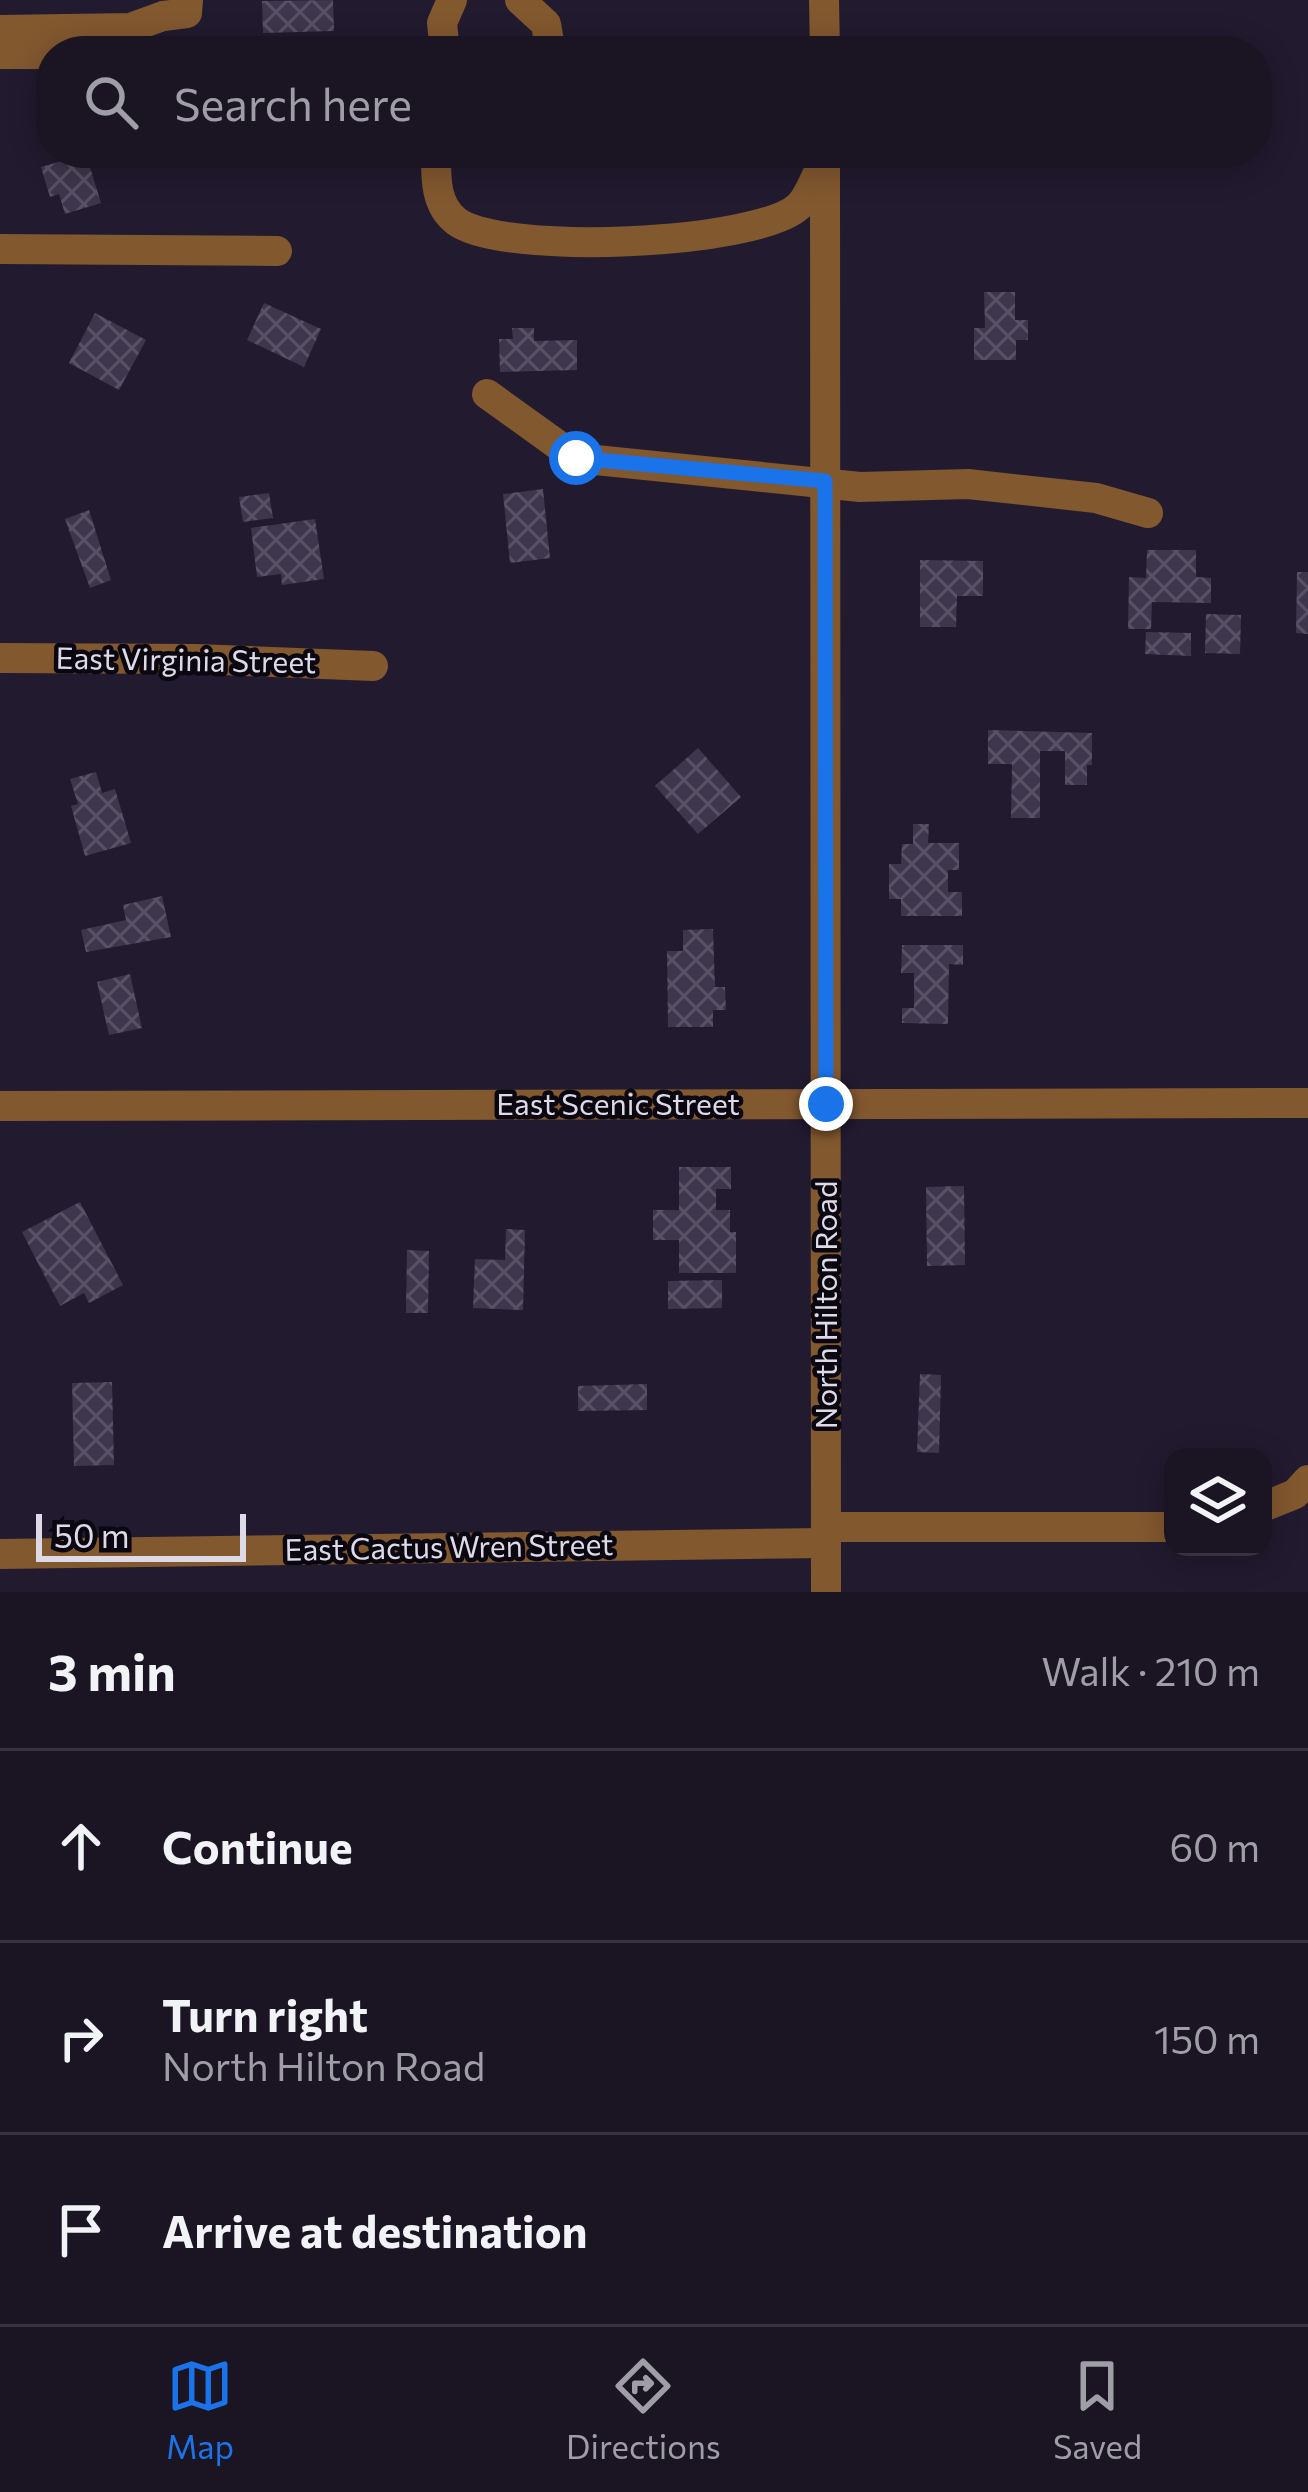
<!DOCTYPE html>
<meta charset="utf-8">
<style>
:root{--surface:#1a1423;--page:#272130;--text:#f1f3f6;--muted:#9f9ea6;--line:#383341;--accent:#1a73e8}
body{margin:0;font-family:Commissioner,sans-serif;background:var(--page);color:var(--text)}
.controls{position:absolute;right:36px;bottom:36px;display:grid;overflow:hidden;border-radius:24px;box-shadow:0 6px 30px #0003}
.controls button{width:108px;height:108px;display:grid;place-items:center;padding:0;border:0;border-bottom:3px solid var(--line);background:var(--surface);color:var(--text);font:60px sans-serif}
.scale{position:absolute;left:36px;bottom:30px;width:210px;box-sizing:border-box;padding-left:12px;border:6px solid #ddd9e7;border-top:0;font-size:33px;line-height:42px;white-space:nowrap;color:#ddd9e7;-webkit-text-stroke:9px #0a0710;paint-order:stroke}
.stop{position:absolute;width:36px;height:36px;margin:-27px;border:9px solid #1a73e8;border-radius:50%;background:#fff}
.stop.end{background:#1a73e8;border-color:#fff;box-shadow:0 3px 12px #0008}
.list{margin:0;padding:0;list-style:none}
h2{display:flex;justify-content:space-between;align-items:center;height:156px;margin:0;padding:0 48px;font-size:51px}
h2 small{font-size:39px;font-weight:400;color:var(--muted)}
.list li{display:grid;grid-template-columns:78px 1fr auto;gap:36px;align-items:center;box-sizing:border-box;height:192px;padding:0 48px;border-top:3px solid var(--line)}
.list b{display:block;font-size:45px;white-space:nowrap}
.list p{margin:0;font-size:39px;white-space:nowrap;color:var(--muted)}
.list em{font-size:39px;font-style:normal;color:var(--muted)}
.icon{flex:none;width:66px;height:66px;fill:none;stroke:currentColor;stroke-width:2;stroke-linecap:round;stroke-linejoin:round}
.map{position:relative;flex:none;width:1308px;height:1592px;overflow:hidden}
.search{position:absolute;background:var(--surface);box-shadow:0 6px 30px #0003;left:36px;right:36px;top:36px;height:132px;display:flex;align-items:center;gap:30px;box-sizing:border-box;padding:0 42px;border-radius:48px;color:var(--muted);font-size:45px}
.sheet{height:732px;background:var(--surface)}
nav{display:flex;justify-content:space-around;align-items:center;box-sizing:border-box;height:168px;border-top:3px solid var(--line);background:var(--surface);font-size:33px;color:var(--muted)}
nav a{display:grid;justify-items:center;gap:6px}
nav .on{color:var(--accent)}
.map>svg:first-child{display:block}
.building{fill:url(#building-cross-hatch)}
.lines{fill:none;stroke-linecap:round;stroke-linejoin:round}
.minor{stroke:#82582f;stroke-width:30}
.route{stroke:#1a73e8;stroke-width:15}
.labels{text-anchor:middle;stroke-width:9;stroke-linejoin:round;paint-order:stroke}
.street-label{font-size:30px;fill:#ddd9e7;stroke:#0a0710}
</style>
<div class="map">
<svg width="1308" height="1592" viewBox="0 0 1308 1592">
<defs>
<pattern id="building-cross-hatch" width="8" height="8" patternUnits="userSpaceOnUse" patternTransform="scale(3)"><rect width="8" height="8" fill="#3e364c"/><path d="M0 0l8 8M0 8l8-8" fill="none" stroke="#595266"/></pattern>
</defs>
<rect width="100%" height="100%" fill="#221a2f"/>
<g class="building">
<polygon points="333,0 334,31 263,33 262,1"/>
<polygon points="86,154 101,203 65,214 59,194 50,197 41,167"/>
<polygon points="984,292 1015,292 1015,320 1028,320 1028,340 1016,340 1016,360 974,360 974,328 985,328"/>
<polygon points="264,303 321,329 304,367 247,340"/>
<polygon points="95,313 146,340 119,390 69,363"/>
<polygon points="512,328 534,328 534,341 577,340 577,370 500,372 499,339 513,339"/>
<polygon points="543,489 550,558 510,563 503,494"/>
<polygon points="269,493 273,518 243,522 239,497"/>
<polygon points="89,510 111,580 90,588 65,519"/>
<polygon points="315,519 324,579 282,585 281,574 257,577 251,528"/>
<polygon points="1147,550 1196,550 1196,577 1211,578 1211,603 1152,602 1151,629 1128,629 1129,577 1146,578"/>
<polygon points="920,560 983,561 983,596 957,596 956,627 920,627"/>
<polygon points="1297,572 1308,572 1308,634 1296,633"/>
<polygon points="1206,614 1241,615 1240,654 1205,653"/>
<polygon points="1146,632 1191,633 1191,656 1145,654"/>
<polygon points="988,730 1092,733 1092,765 1087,765 1087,785 1065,785 1065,751 1040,751 1040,818 1011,818 1012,764 988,764"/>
<polygon points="698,748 741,797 698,834 655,786"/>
<polygon points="96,772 102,793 115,789 131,843 85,856 71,806 78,804 70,779"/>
<polygon points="913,824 929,824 928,843 959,843 959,870 948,870 948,892 962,892 962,916 901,916 901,899 889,899 889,864 901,864 902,844 913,844"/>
<polygon points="162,896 171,937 86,952 81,930 126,920 123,905"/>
<polygon points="713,929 715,987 725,987 726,1010 713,1010 713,1027 668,1027 667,951 683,951 683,930"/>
<polygon points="902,945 963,945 963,965 949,964 948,1024 902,1023 902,1008 914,1008 914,973 901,973"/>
<polygon points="130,974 142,1028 109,1035 97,982"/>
<polygon points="679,1167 731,1167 731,1189 716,1189 716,1210 730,1210 730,1232 736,1232 736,1273 679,1273 679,1240 653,1240 653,1210 679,1210"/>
<polygon points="964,1186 965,1265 927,1266 926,1187"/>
<polygon points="80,1202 123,1285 89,1303 84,1293 60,1306 22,1232"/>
<polygon points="506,1229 525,1230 523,1310 473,1308 475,1259 505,1260"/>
<polygon points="407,1250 429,1251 428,1313 406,1313"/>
<polygon points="722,1280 722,1308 668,1309 668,1281"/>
<polygon points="920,1374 941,1375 939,1453 917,1452"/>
<polygon points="112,1382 114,1465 74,1466 72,1383"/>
<polygon points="647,1384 647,1410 578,1411 578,1386"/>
</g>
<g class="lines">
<g class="minor">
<polyline points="520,0 546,24 549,42 544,51"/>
<polyline points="824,0 825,51"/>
<polyline points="0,30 130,28 163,16 187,13 188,0"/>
<polyline points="445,51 442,23 452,0"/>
<polyline points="0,54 51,54"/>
<path d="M 436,153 C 436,177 435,205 456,221 C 501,256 758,245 799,206 C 809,197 815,177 822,165"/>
<polyline points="825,153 826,1592"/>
<polyline points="0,249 277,251"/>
<polyline points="487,394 576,458 860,487 968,484 1096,498 1148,513"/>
<polyline points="0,658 196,659 373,666"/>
<polyline points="0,1106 1308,1103"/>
<polyline points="1263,1507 1295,1494 1308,1480"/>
<polyline points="827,1527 1173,1527"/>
<polyline points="0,1554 826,1543"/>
</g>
</g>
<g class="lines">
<polyline class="route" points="576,458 825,481 826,1104"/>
</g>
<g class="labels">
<g class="street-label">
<text transform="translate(186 661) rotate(1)" y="10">East Virginia Street</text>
<text x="618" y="1115">East Scenic Street</text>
<text transform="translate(827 1305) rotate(-90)" y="10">North Hilton Road</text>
<text transform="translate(449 1548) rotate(-1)" y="10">East Cactus Wren Street</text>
</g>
</g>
</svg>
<div class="controls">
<button><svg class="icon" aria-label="layers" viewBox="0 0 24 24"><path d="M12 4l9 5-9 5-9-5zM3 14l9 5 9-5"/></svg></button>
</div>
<div class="scale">50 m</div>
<div class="stop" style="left:576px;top:458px"></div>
<div class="stop end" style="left:826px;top:1104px"></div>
<div class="search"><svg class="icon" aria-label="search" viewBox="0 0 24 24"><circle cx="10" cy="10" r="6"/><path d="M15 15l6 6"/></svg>Search here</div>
</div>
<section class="sheet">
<h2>3 min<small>Walk · 210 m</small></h2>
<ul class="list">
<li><svg class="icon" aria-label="ahead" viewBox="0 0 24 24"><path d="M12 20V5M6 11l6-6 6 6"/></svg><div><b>Continue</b></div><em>60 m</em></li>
<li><svg class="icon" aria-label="right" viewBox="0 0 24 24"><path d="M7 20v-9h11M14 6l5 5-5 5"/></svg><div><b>Turn right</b><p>North Hilton Road</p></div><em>150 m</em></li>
<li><svg class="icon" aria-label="arrive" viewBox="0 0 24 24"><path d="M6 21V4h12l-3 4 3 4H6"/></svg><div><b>Arrive at destination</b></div></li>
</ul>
</section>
<nav>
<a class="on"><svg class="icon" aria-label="map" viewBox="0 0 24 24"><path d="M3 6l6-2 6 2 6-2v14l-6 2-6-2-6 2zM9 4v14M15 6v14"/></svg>Map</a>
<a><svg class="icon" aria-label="directions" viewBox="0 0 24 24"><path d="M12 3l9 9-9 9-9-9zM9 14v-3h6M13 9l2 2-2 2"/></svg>Directions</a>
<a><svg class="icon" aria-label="saved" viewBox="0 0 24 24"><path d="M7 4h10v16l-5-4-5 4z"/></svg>Saved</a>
</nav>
